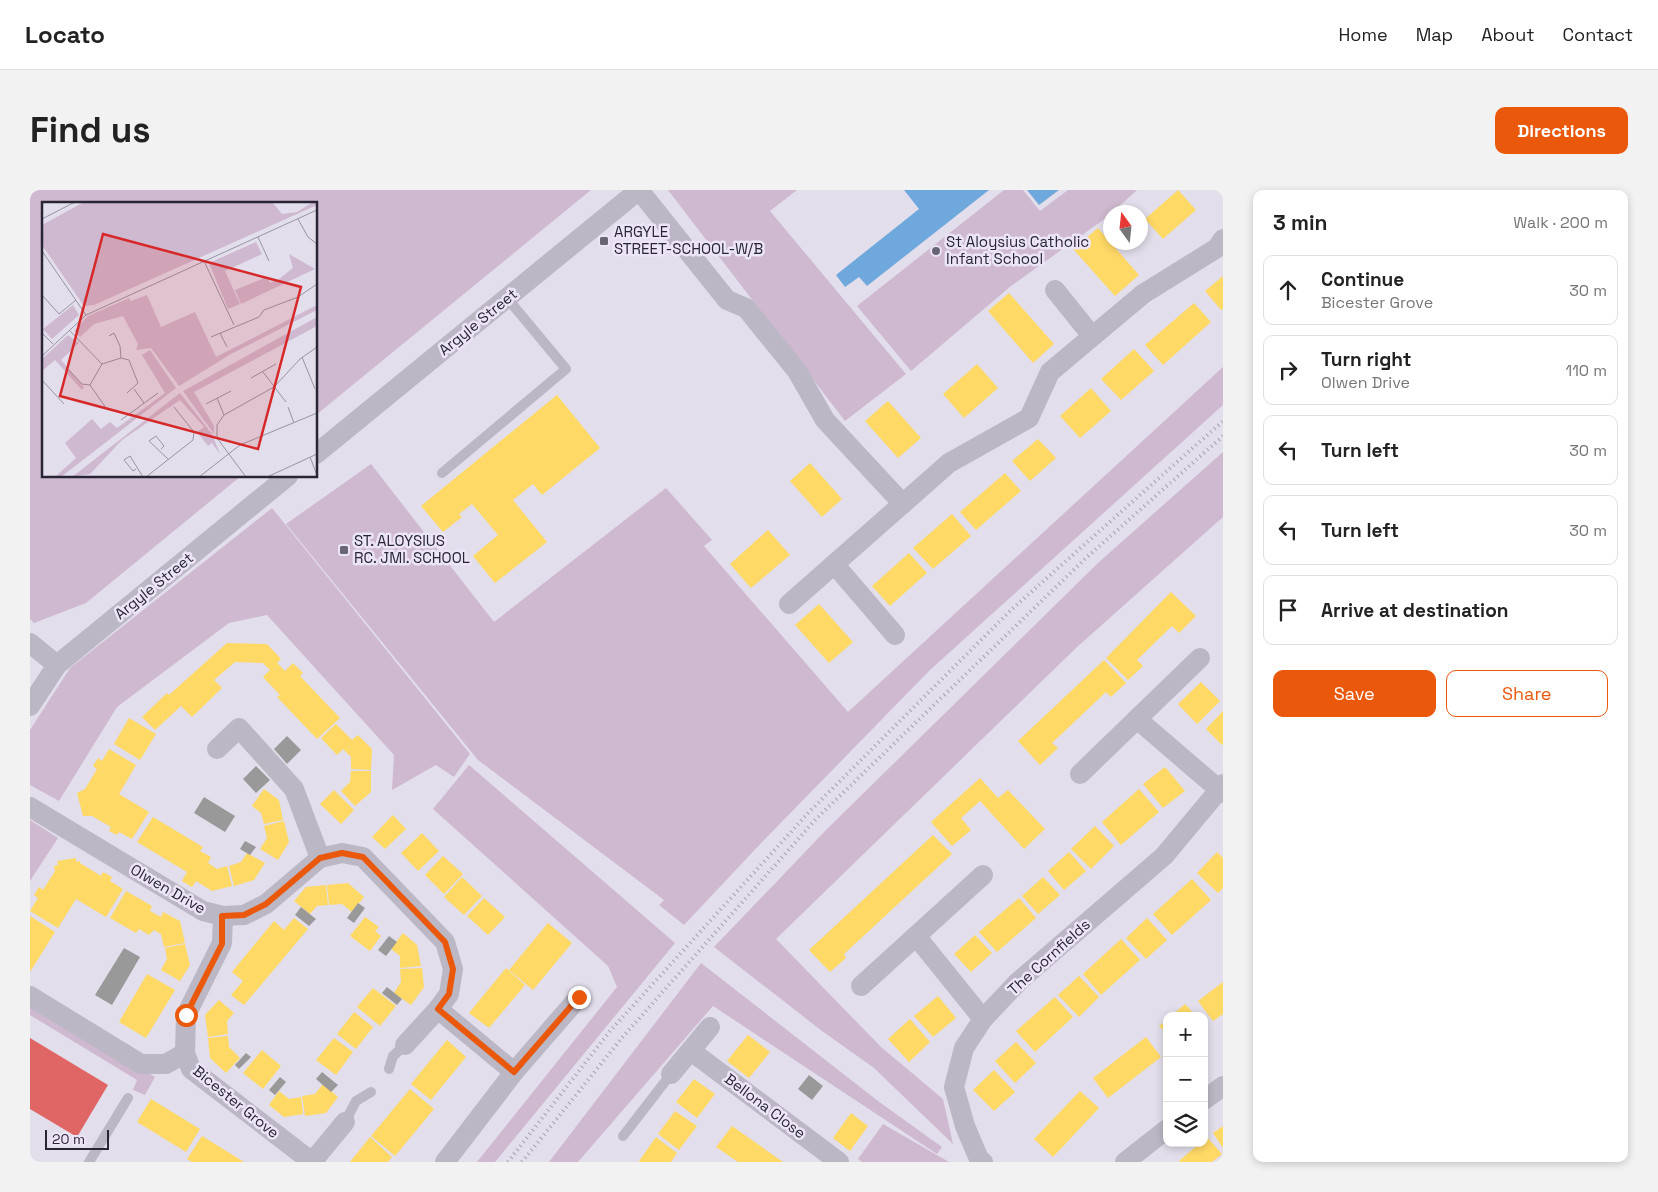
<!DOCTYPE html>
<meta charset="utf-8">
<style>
:root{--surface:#fff;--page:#f2f2f2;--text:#222;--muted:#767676;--line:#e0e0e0;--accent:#ea580c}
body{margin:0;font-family:"Space Grotesk",sans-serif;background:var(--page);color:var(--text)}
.controls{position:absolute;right:15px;bottom:15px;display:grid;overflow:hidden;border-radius:10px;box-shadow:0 2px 8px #0003}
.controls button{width:45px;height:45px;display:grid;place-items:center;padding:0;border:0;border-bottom:1px solid var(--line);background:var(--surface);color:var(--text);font:25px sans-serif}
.compass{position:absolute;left:1073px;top:15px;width:45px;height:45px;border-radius:50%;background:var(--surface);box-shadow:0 2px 8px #0003;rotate:345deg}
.scale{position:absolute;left:15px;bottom:12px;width:64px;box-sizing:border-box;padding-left:5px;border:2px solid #282634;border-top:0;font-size:14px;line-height:18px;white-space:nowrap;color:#282634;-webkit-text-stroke:4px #ece5f8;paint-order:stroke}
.stop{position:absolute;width:15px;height:15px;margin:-11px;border:4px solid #ea580c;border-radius:50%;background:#fff}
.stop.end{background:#ea580c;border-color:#fff;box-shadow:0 1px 5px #0008}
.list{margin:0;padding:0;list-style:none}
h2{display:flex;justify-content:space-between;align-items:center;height:65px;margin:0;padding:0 20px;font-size:21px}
h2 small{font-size:16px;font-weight:400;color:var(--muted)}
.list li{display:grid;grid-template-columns:32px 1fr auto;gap:15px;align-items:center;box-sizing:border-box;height:70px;margin:0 10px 10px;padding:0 10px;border:1px solid var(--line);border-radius:10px}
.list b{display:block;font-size:19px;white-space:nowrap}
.list p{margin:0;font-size:16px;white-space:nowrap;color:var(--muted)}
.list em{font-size:16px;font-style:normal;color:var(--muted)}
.actions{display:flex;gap:10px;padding:15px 20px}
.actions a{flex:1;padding:11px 0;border:1px solid var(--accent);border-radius:10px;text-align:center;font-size:18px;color:var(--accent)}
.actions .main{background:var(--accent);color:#fff}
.icon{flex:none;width:28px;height:28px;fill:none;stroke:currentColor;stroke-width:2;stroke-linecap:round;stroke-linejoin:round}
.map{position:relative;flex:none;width:1193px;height:972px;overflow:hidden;border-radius:10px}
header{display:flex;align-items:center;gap:30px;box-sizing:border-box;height:70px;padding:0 25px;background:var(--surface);border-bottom:1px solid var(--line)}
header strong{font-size:24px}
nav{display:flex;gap:28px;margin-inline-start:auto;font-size:18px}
.intro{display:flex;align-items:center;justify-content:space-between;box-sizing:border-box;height:120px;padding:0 30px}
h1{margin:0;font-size:35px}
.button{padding:12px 22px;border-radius:10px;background:var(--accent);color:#fff;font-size:18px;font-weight:700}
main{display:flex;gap:30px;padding:0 30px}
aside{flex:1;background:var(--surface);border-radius:10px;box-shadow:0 2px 8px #0003}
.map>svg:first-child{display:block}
.green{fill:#cfb9d0}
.homes{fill:#ffd966}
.shops{fill:#e06666}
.schools{fill:#6fa8dc}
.industry{fill:#999}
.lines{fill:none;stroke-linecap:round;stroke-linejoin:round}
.lane{stroke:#bbb7c4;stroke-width:10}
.street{stroke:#bbb7c4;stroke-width:20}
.rail{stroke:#a4a2ab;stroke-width:4;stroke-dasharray:1 4;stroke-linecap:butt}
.route{stroke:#ea580c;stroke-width:6}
.poi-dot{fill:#696674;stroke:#ece5f8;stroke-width:2}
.labels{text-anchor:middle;stroke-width:5;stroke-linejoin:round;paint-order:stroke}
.poi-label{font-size:15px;fill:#282634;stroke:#ece5f8;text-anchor:start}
.street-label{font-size:15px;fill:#282634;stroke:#ece5f8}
.inset-road{fill:none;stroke:#9894a2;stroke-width:1}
.view{fill:#d62828;fill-opacity:0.15;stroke:#d62828;stroke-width:2.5}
.inset-edge{fill:none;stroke:#282634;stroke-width:2.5}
</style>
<header>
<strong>Locato</strong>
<nav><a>Home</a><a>Map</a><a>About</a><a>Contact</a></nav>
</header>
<div class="intro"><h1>Find us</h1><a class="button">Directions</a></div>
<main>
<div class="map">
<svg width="1193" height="972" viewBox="0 0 1193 972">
<rect width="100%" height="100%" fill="#e2deeb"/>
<g class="green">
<polygon points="0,0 561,0 286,225 286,14 14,14 14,286 211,286 56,413 4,433 0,429"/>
<polygon points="638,0 767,0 740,21 876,184 815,231"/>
<polygon points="974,0 993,0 1010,21 1038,0 1107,0 1083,22 1080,22 1080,25 981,96 881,181 827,116"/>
<polygon points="1193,177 1193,215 900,480 736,648 654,735 629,715 634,710 448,570 256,334 341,274 464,432 636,298 682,350 674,356 818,522"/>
<polygon points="1193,262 1193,327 1046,458 746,749 851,857 913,909 923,954 844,878 792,841 684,757 797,639 1069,372"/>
<polygon points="242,318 440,564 424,587 406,575 362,600 364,565 237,425 199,433 87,517 29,611 0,595 0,540 40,478"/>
<polygon points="439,575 645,753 465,972 447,972 587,797 578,776 403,619"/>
<polygon points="0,630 28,648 0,691"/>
<polygon points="671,773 848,911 912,957 907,964 683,816 548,972 519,972"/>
<polygon points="0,811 125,887 115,905 103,900 107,890 0,825"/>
<polygon points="853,934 919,972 832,972 828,969"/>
</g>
<g class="homes">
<polygon points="1148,0 1166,20 1133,49 1115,29"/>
<polygon points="1068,38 1109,85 1085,106 1043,59"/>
<polygon points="1193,86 1193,119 1191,120 1175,101"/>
<polygon points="979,103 1024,154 1003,173 958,121"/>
<polygon points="1164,113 1181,132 1133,175 1115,155"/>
<polygon points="1104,159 1124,181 1091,210 1071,189"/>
<polygon points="947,174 968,198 934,228 913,204"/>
<polygon points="1061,198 1081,221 1050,248 1030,226"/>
<polygon points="527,205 570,258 512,305 503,294 483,310 517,352 465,393 443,366 468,345 442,314 429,324 432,327 413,342 391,316"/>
<polygon points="858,211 891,248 868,268 835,231"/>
<polygon points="1008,249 1026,268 1000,291 982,271"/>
<polygon points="780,273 812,309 792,327 760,291"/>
<polygon points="975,283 991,301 946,340 930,322"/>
<polygon points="922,324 941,346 903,379 883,358"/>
<polygon points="738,340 760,365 721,398 700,374"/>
<polygon points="879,363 897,383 860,416 842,396"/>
<polygon points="1141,402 1166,426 1149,443 1142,436 1107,470 1113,476 1098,490 1076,468"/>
<polygon points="789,414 823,452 799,473 765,435"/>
<polygon points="197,453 237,454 251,469 247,473 255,481 263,473 273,483 270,486 310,528 287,549 247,507 250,505 233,487 240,480 233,473 205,472 184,490 192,498 162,527 151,516 125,540 112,527 137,503 139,505"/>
<polygon points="1074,470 1096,493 1081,507 1076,502 1022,553 1028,558 1010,575 988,551"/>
<polygon points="1171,492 1190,511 1167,534 1148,514"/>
<polygon points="1193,521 1193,554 1192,555 1176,539"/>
<polygon points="99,528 126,544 110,570 84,554"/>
<polygon points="306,534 322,550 328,545 342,559 341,580 321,579 321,567 313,559 307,565 291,548"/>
<polygon points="79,559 106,575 89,604 119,622 102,649 89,642 87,645 79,641 81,637 62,626 53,626 47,603 55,599 67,579 63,576 68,568 72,571"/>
<polygon points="1135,577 1155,601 1133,618 1113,594"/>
<polygon points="321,581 341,581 341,602 325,616 311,601 320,592"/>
<polygon points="950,588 968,608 978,600 1015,639 994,659 950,611 931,628 941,640 922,656 901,632"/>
<polygon points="234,599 249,610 253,630 234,634 231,623 222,616"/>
<polygon points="1109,599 1129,622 1091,655 1072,632"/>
<polygon points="304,600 324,620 311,634 290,614"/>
<polygon points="363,625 376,639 355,659 342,647"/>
<polygon points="123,627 173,657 170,661 181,667 178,673 187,679 197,676 202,696 182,701 166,691 162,697 152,691 157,682 107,652"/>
<polygon points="254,631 259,652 248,670 230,659 237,648 234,636"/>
<polygon points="1065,636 1084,656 1061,679 1041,659"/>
<polygon points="392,643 409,661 388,681 371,663"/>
<polygon points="903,645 922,664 814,764 816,768 800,782 779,760"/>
<polygon points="1039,662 1056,681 1034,700 1018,681"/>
<polygon points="1187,662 1193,668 1193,698 1188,703 1167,683"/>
<polygon points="217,663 235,673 224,690 204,696 199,676 211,672"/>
<polygon points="413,666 433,684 414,704 395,685"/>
<polygon points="46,668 46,672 50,671 50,673 71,686 73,682 82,687 80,691 93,699 76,727 46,709 28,738 0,721 8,708 4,705 9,697 13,700 25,681 24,676 28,675 27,671"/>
<polygon points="432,687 452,706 434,725 414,707"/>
<polygon points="1013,687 1030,705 1008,724 992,706"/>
<polygon points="1162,689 1181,710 1142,745 1123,724"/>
<polygon points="318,693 334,707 322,722 312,714 299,715 297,695"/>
<polygon points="296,695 298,715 287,716 280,724 264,711 276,697"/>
<polygon points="96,701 122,716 120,721 131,727 133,722 150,731 155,753 134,757 131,744 124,740 119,745 109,739 106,743 80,728"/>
<polygon points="454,708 475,727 458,745 437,726"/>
<polygon points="989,708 1006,728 967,762 949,742"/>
<polygon points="0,726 25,742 0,782"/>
<polygon points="335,727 349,737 345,741 351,746 340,761 320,746"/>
<polygon points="264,728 278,739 214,815 201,805 213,791 202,782 244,731 254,740"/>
<polygon points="1117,728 1137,750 1116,769 1096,748"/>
<polygon points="518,733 542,753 503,800 479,780"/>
<polygon points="373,743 387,755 391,776 370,778 370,766 361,759"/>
<polygon points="945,745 962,763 941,782 924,764"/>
<polygon points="1091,749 1110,770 1071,805 1053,784"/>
<polygon points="155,754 160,775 150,791 131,780 137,769 135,758"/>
<polygon points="392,778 394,797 381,815 364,803 371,792 370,779"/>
<polygon points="476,778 495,795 459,838 439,823"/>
<polygon points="117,784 145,800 116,848 89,832"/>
<polygon points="1049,786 1069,807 1049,827 1028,805"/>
<polygon points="1193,792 1193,824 1183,831 1168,811"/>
<polygon points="343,798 366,816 350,836 327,817"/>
<polygon points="908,806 926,828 903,847 884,826"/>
<polygon points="1025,807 1043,827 1005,862 986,841"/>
<polygon points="189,810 204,823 197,831 198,844 178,847 175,825"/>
<polygon points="1155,814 1166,826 1141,826"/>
<polygon points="324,822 343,837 326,859 307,844"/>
<polygon points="880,829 900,852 879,872 858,849"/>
<polygon points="1137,830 1137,844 1129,836"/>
<polygon points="718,845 740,862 719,888 697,871"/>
<polygon points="198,846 199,857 210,868 196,883 180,868 178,848"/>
<polygon points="1116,847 1131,867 1078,908 1063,888"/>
<polygon points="304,848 323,862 306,885 286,870"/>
<polygon points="417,850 436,867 401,910 381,894"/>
<polygon points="986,852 1006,873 985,893 965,871"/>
<polygon points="232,860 251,876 233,899 213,883"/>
<polygon points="964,880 985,902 964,921 943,900"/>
<polygon points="664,889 685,904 667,928 646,912"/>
<polygon points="293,894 308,907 296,923 275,926 272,906 285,904"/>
<polygon points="380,899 404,919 365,966 341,946"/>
<polygon points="249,901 259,909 271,907 273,924 254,927 239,915"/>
<polygon points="1050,901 1069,918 1023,967 1004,949"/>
<polygon points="121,909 170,939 156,962 107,932"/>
<polygon points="645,921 667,936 649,960 628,944"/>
<polygon points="821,923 838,936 820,961 803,948"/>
<polygon points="702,936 753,972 708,972 686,957"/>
<polygon points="1193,936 1193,958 1183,943"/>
<polygon points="172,946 214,972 162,972 157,969"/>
<polygon points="340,947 362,967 358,972 320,972"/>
<polygon points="626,947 647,963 641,972 610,972 609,971"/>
<polygon points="1177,947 1192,964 1182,972 1150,972 1149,971 1170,953 1174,953 1174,950"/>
</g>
<polygon class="shops" points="0,848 78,895 47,947 0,919"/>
<g class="schools">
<polygon points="874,0 959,0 837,96 829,87 815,97 806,85 889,19"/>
<polygon points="997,0 1029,0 1009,15"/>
</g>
<g class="industry">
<polygon points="257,546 271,560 257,574 244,559"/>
<polygon points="226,576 240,590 226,603 213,589"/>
<polygon points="174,607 205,626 195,642 164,623"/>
<polygon points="215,651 226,657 220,665 210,659"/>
<polygon points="328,713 335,718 324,733 317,728"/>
<polygon points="271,717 286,729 279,736 265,725"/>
<polygon points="359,746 367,752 356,766 348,760"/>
<polygon points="94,758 110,767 82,815 65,805"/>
<polygon points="357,797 372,809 367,815 352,803"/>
<polygon points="216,863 221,867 209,879 205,875"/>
<polygon points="292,882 308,895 301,902 286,889"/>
<polygon points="779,885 793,896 782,910 768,899"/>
<polygon points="250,887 256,892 245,905 239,900"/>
</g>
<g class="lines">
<g class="lane">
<polyline points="412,283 536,179 477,108"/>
<polyline points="359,879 363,866 375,855"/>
<polyline points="315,932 326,911 341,902"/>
<polyline points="593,946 641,884"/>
<polyline points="59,972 98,908"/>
</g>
<g class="street">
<polyline points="609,0 697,110 716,118 767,181 795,230 873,314"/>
<polyline points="1025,100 1062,146"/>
<polyline points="286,264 609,0"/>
<polyline points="805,375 865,445"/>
<polyline points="759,414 919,273 999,228 1020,182 1113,104 1187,58 1193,49"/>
<polyline points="0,453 27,475"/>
<polyline points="0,516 27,475 258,286"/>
<polyline points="1107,529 1193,603"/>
<polyline points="187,559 209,538 264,599 290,668"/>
<polyline points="1050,584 1170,468"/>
<polyline points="0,617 173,721 193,726 214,725 236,714 290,668 312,663 333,667 415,752 423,779 419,804 408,819 375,855"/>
<polyline points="193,726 192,753 156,825 155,863 161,879 282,972"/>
<polyline points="886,746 953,829"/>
<polyline points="831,796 953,685"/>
<polyline points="0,806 111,874 136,874 155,863"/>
<polyline points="408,819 484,882"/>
<polyline points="661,861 809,972"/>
<polyline points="641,884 680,837"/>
<polyline points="1174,910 1193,896"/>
<polyline points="282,972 315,932"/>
<polyline points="415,972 484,882 549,807"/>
<polyline points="953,972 949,969 935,936 924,897 934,858 953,829 989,791 1134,666 1189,600 1193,594"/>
<polyline points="1095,972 1137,939"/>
</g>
<g class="rail">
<polyline points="478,972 580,841 780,621 981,420 1193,231"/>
<polyline points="492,972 591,849 786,629 1056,368 1193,246"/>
</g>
</g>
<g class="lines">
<polyline class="route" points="156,825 192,754 192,726 214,725 236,714 290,668 312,663 333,667 415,752 423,779 419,804 408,819 484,882 549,807"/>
</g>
<g class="poi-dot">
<rect x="569" y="46" width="10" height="10" rx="2.5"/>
<circle cx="906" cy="61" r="5"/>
<rect x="309" y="355" width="10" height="10" rx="2.5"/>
</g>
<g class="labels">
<g class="poi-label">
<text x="584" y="47">ARGYLE<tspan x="584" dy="17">STREET-SCHOOL-W/B</tspan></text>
<text x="916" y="57">St Aloysius Catholic<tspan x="916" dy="17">Infant School</tspan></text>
<text x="324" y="356">ST. ALOYSIUS<tspan x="324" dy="17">RC. JMI. SCHOOL</tspan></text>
</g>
<g class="street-label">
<text transform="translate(448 132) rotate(-39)" y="5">Argyle Street</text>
<text transform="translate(124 396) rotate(-39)" y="5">Argyle Street</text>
<text transform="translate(138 699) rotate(30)" y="5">Olwen Drive</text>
<text transform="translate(1019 767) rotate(-42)" y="5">The Cornfields</text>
<text transform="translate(206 912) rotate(39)" y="5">Bicester Grove</text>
<text transform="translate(735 916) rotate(37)" y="5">Bellona Close</text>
</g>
</g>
<g transform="translate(12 12)">
<rect width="275" height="275" fill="#e2deeb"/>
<path d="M 42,0 L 230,0 L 240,12 L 255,10 L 271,0 L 275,3 L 52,103 L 42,104 L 0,43 L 0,23 ZM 214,40 L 220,52 L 183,69 L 198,102 L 186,107 L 167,61 ZM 247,52 L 273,67 L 199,102 L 193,88 L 225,75 L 228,81 L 237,77 L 251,66 ZM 105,93 L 119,125 L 153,110 L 174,155 L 275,103 L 275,108 L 189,152 L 137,184 L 109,146 L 94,148 L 96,142 L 81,114 L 52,122 L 38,135 L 32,129 L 46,114 L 87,96 L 89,99 ZM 31,103 L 37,113 L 10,137 L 1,127 ZM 275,115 L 275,124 L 152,190 L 172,224 L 172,232 L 141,189 ZM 26,133 L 37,141 L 19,158 L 42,185 L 40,188 L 13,158 L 0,169 L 0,157 ZM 108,148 L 134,186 L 19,275 L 13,275 L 34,256 L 23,241 L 50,217 L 59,227 L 68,220 L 75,226 L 123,191 L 100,153 ZM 138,191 L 170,232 L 178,252 L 170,241 L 166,244 L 155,230 L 162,225 L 138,198 L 80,238 L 48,272 L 30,275 Z" fill="#cfb9d0"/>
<path class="inset-road" d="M 0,17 L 33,0M 256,17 L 266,35 L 275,42M 216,35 L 227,59M 0,49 L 44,113M 162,59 L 192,123M 0,93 L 17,112 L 34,98M 27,128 L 60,162 L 79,156 L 87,158 L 96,181 L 85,191M 0,131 L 11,142M 178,131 L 185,145M 67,134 L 72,131 L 78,144 L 79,156M 169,135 L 217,115 L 222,108 L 256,95 L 275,82M 0,154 L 44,113 L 275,8M 260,155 L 273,187M 60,162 L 48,183 L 64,206M 24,165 L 40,182 L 48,183M 221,170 L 244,200M 209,176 L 234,162M 0,178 L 22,202M 92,187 L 102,201M 175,196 L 182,213M 164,202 L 189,189M 246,205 L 252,221M 79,218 L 116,191M 119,247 L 122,244 L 114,234 L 107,239 L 127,258M 268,255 L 275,273M 94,267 L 91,269 L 82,258 L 88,254 L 101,275M 104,275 L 151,238 L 152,230 L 132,205M 157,275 L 198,243 L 275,211M 204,275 L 175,236 L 175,223 L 182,213 L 232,185 L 258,157 L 275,145M 225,275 L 275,252"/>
<path class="view" d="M 61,32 L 259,85 L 216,247 L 18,194 Z"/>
<rect width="275" height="275" class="inset-edge"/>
</g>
</svg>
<div class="controls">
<button>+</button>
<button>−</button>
<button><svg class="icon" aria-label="layers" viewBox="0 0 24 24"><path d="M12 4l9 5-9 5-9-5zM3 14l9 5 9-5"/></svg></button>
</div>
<svg class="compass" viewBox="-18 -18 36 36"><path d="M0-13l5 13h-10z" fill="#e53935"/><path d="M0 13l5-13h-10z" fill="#767676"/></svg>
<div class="scale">20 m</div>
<div class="stop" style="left:156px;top:825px"></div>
<div class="stop end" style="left:549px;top:807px"></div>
</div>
<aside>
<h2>3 min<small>Walk · 200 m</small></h2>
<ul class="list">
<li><svg class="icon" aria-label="ahead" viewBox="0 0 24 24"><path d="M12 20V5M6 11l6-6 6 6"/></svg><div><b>Continue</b><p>Bicester Grove</p></div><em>30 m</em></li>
<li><svg class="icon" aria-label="right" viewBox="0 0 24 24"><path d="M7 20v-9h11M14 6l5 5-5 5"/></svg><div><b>Turn right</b><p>Olwen Drive</p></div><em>110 m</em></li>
<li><svg class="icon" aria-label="left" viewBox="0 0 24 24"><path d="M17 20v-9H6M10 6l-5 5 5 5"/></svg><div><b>Turn left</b></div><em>30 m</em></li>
<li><svg class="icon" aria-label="left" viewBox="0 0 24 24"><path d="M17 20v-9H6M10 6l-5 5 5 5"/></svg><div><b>Turn left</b></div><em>30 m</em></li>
<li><svg class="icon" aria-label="arrive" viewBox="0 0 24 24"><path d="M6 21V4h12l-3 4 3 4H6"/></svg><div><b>Arrive at destination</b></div></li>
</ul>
<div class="actions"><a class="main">Save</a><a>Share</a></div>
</aside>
</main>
